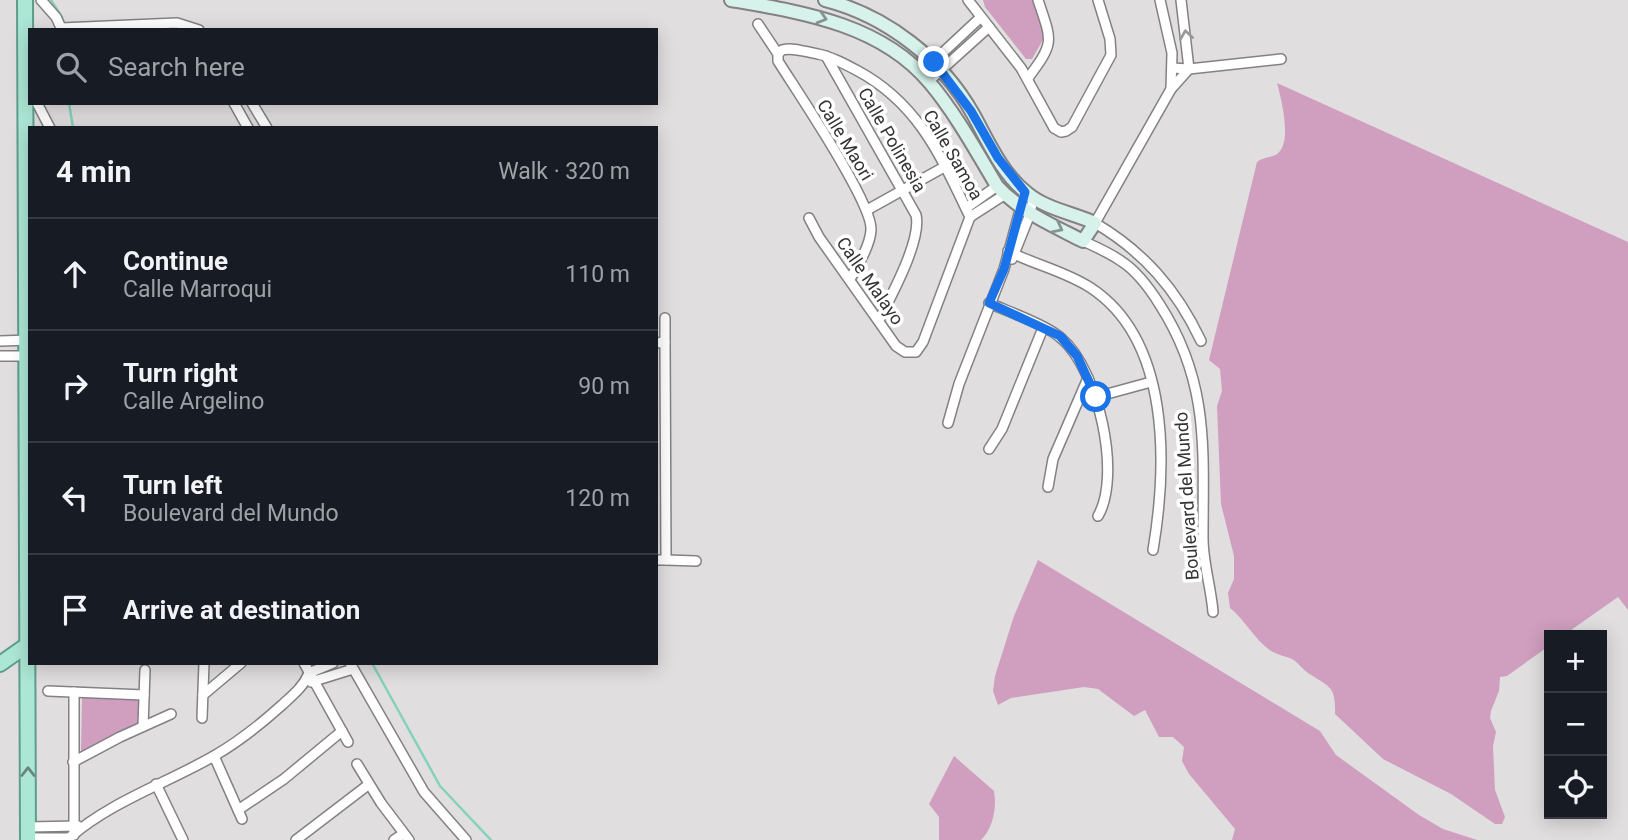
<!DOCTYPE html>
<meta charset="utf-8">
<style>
:root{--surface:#171b24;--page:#20242c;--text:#f1f3f6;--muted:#9ea1a6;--line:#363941}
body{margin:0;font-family:Roboto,sans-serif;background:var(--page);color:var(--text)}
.controls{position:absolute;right:21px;bottom:21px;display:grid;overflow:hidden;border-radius:0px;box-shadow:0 4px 18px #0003}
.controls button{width:63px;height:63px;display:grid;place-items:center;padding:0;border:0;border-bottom:2px solid var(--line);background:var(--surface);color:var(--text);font:35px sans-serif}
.stop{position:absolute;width:21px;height:21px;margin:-16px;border:5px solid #1a73e8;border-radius:50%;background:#fff}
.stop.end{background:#1a73e8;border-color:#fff;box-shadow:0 2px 7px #0008}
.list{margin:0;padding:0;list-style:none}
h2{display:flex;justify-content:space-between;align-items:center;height:91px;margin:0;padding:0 28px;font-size:30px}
h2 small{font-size:23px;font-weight:400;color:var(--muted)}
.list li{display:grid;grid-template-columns:46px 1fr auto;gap:21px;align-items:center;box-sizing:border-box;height:112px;padding:0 28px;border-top:2px solid var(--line)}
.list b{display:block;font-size:26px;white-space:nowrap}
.list p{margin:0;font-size:23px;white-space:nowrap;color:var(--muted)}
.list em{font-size:23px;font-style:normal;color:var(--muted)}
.icon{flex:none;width:38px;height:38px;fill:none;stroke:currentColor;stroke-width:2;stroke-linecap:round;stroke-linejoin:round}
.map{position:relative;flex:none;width:1628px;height:840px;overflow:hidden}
.search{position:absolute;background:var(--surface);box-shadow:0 4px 18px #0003;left:28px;top:28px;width:630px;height:77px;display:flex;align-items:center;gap:18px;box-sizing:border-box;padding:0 24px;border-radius:0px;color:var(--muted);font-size:26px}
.panel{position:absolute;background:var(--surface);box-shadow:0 4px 18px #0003;left:28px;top:126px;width:630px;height:539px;border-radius:0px}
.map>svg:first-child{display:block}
.green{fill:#d09ebf}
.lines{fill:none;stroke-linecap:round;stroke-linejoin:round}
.stream{stroke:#84d2bb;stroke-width:2.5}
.street-casing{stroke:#848183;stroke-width:12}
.secondary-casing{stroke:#848183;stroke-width:16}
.primary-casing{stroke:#5f9d8b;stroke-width:18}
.street{stroke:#fff;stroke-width:9}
.secondary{stroke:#d6f2ea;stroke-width:12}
.primary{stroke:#ace6d5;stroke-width:14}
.oneway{stroke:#869390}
.oneway2{stroke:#9a9a9a}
.oneway3{stroke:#6b847d}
.route{stroke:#1a73e8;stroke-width:9}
.labels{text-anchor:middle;stroke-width:7;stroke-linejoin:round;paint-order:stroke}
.street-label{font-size:18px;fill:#353435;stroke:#fff}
</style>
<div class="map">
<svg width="1628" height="840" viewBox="0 0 1628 840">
<rect width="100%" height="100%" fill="#e1dee0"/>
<g class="green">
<polygon points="983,0 1033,0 1045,36 1032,59 1026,59 985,7"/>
<path d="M 1277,83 L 1628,242 L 1628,610 L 1618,597 L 1564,635 L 1549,635 L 1549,646 L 1507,676 L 1500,677 L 1499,691 L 1491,711 L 1490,718 L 1496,732 L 1493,746 L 1495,790 L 1505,817 L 1502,824 L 1495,824 L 1451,794 L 1383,759 L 1335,714 C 1336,685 1329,687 1308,673 C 1302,669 1298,662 1292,659 C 1285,656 1278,655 1271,651 C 1254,639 1245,620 1230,608 L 1228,593 L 1234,579 L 1234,556 L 1221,504 L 1217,406 L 1222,391 L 1220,369 L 1209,360 L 1257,162 C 1263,157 1271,158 1277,154 C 1293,143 1281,98 1277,83 Z"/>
<polygon points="1038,560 1320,731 1336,755 1419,815 1443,829 1477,840 1232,840 1235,829 1189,774 1182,761 1184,747 1173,737 1159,737 1145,710 1134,716 1098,689 1084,687 1011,698 998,705 993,691 995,676 1014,616"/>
<polygon points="82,697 141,700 141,722 81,752"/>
<path d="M 954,756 L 994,791 C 997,808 993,828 981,840 L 939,840 L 939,817 L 929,804 Z"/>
</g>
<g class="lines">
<g class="stream">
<polyline points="51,0 62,17 64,24"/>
<polyline points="69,103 73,128"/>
<polyline points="372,663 440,786 491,840"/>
</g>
<g class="street-casing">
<g id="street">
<polyline points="41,0 56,17 62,30"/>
<polyline points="968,0 1021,68 1054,128 1061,132 1066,131 1072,127 1111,55 1110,39 1098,0"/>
<polyline points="1160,0 1172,53 1171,89"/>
<polyline points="1181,0 1189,69"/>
<path d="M 758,24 L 778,54 L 778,61 C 796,90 873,203 871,230 C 870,246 858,265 850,279"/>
<polyline points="61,28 177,23 199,30"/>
<path d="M 778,54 L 782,50 C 793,47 806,52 818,54 C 832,57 845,64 858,71 C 919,104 941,157 970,217 L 923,342 L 916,352 L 905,352 L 896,346 L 819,237 L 809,218"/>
<path d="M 826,56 L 916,215 C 922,240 891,296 879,320"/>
<polyline points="1172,68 1189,69 1281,59"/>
<path d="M 1189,69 L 1171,89 L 1095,223 C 1144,252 1177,290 1201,341"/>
<polyline points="921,73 981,17"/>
<path d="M 1028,78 C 1055,42 1052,42 1038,0"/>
<polyline points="929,81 989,27"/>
<polyline points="37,103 50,128"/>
<polyline points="234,103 248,128"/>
<polyline points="252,103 267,128"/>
<polyline points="966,208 997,186"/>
<polyline points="867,210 946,166"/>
<polyline points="970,217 1004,195"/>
<path d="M 1083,241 C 1096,247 1110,253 1121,261 C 1137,271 1150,289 1160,305 C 1210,383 1203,450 1203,538 C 1203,563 1211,587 1213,612"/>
<path d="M 1008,251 C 1035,265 1065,271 1091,288 C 1171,341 1167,466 1153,550"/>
<polyline points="1012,259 1030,214 1033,198"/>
<path d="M 989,303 C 1009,312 1047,325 1062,339 C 1098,370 1122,475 1098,516"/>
<polyline points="665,318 665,342"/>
<polyline points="0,341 30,340"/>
<polyline points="656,343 665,342 666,560 656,560"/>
<polyline points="0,356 30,356"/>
<polyline points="1096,397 1151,382"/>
<polyline points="948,423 959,384 1004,269 1025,192"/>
<polyline points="989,449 1002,429 1043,328"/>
<polyline points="1048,487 1053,459 1088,378"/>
<polyline points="666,560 696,561"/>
<polyline points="304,663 348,742"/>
<polyline points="350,663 424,792 466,840"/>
<polyline points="311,682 353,669"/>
<polyline points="48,691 144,695"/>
<polyline points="74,692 74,835"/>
<polyline points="203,695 241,663"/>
<polyline points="202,718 204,663"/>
<polyline points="143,726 145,670"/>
<polyline points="214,756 242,819"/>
<polyline points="73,762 120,737 171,714"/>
<polyline points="357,764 381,803 409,840"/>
<polyline points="156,784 183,840"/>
<polyline points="238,810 284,779 342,731"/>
<polyline points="28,827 78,826"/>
<path d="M 28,838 L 69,838 C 112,801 165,784 214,756 C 238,742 261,724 282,705 C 293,695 304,686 309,673 L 333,663"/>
<polyline points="296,840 368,785"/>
<polyline points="394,840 403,834"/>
</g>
</g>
<g class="secondary-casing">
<path id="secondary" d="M 731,0 C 801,12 881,24 930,83 C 956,114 976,151 997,186 C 1021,212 1052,225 1083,241 L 1095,223 C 1073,213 1046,209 1027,193 C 1002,174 988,141 973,114 C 942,59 887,16 825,0"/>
</g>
<g class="primary-casing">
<g id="primary">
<polyline points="25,0 28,840"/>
<polyline points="0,664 27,645"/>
</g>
</g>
<use href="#street" class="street"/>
<use href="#secondary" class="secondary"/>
<use href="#primary" class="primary"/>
</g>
<defs><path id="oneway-chevron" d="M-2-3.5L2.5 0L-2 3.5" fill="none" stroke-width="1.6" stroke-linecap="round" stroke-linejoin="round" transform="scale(1.75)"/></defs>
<g class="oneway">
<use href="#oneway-chevron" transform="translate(822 18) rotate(17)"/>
<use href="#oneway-chevron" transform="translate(1058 228) rotate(27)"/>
</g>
<use class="oneway2" href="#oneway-chevron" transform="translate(1186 35) rotate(-98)"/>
<use class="oneway3" href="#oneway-chevron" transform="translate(28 772) rotate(-90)"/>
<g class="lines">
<polyline class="route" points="934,62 971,111 998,158 1025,192 1004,269 989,303 1060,336 1077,356 1096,397"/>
</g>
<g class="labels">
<g class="street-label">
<text transform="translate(845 140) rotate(59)" y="6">Calle Maori</text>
<text transform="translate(892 140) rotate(60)" y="6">Calle Polinesia</text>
<text transform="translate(953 155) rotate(60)" y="6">Calle Samoa</text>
<text transform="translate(870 281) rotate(55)" y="6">Calle Malayo</text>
<text transform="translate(1187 496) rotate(-94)" y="6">Boulevard del Mundo</text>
</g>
</g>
</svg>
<div class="controls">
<button>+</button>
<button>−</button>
<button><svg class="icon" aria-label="locate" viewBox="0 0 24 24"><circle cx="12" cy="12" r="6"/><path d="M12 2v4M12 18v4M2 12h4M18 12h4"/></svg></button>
</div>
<div class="stop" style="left:1096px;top:397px"></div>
<div class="stop end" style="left:934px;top:62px"></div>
<div class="search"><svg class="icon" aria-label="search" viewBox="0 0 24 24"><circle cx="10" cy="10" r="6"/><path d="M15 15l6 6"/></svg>Search here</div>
<section class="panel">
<h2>4 min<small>Walk · 320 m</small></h2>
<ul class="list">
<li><svg class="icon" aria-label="ahead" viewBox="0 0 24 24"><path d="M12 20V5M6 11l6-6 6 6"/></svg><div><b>Continue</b><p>Calle Marroqui</p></div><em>110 m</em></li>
<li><svg class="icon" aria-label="right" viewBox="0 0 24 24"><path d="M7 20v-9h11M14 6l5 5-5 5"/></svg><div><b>Turn right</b><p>Calle Argelino</p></div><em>90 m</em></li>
<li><svg class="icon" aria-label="left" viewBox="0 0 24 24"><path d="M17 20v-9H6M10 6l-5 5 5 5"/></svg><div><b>Turn left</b><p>Boulevard del Mundo</p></div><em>120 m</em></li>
<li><svg class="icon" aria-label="arrive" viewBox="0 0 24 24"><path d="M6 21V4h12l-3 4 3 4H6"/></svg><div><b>Arrive at destination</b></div></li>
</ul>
</section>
</div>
